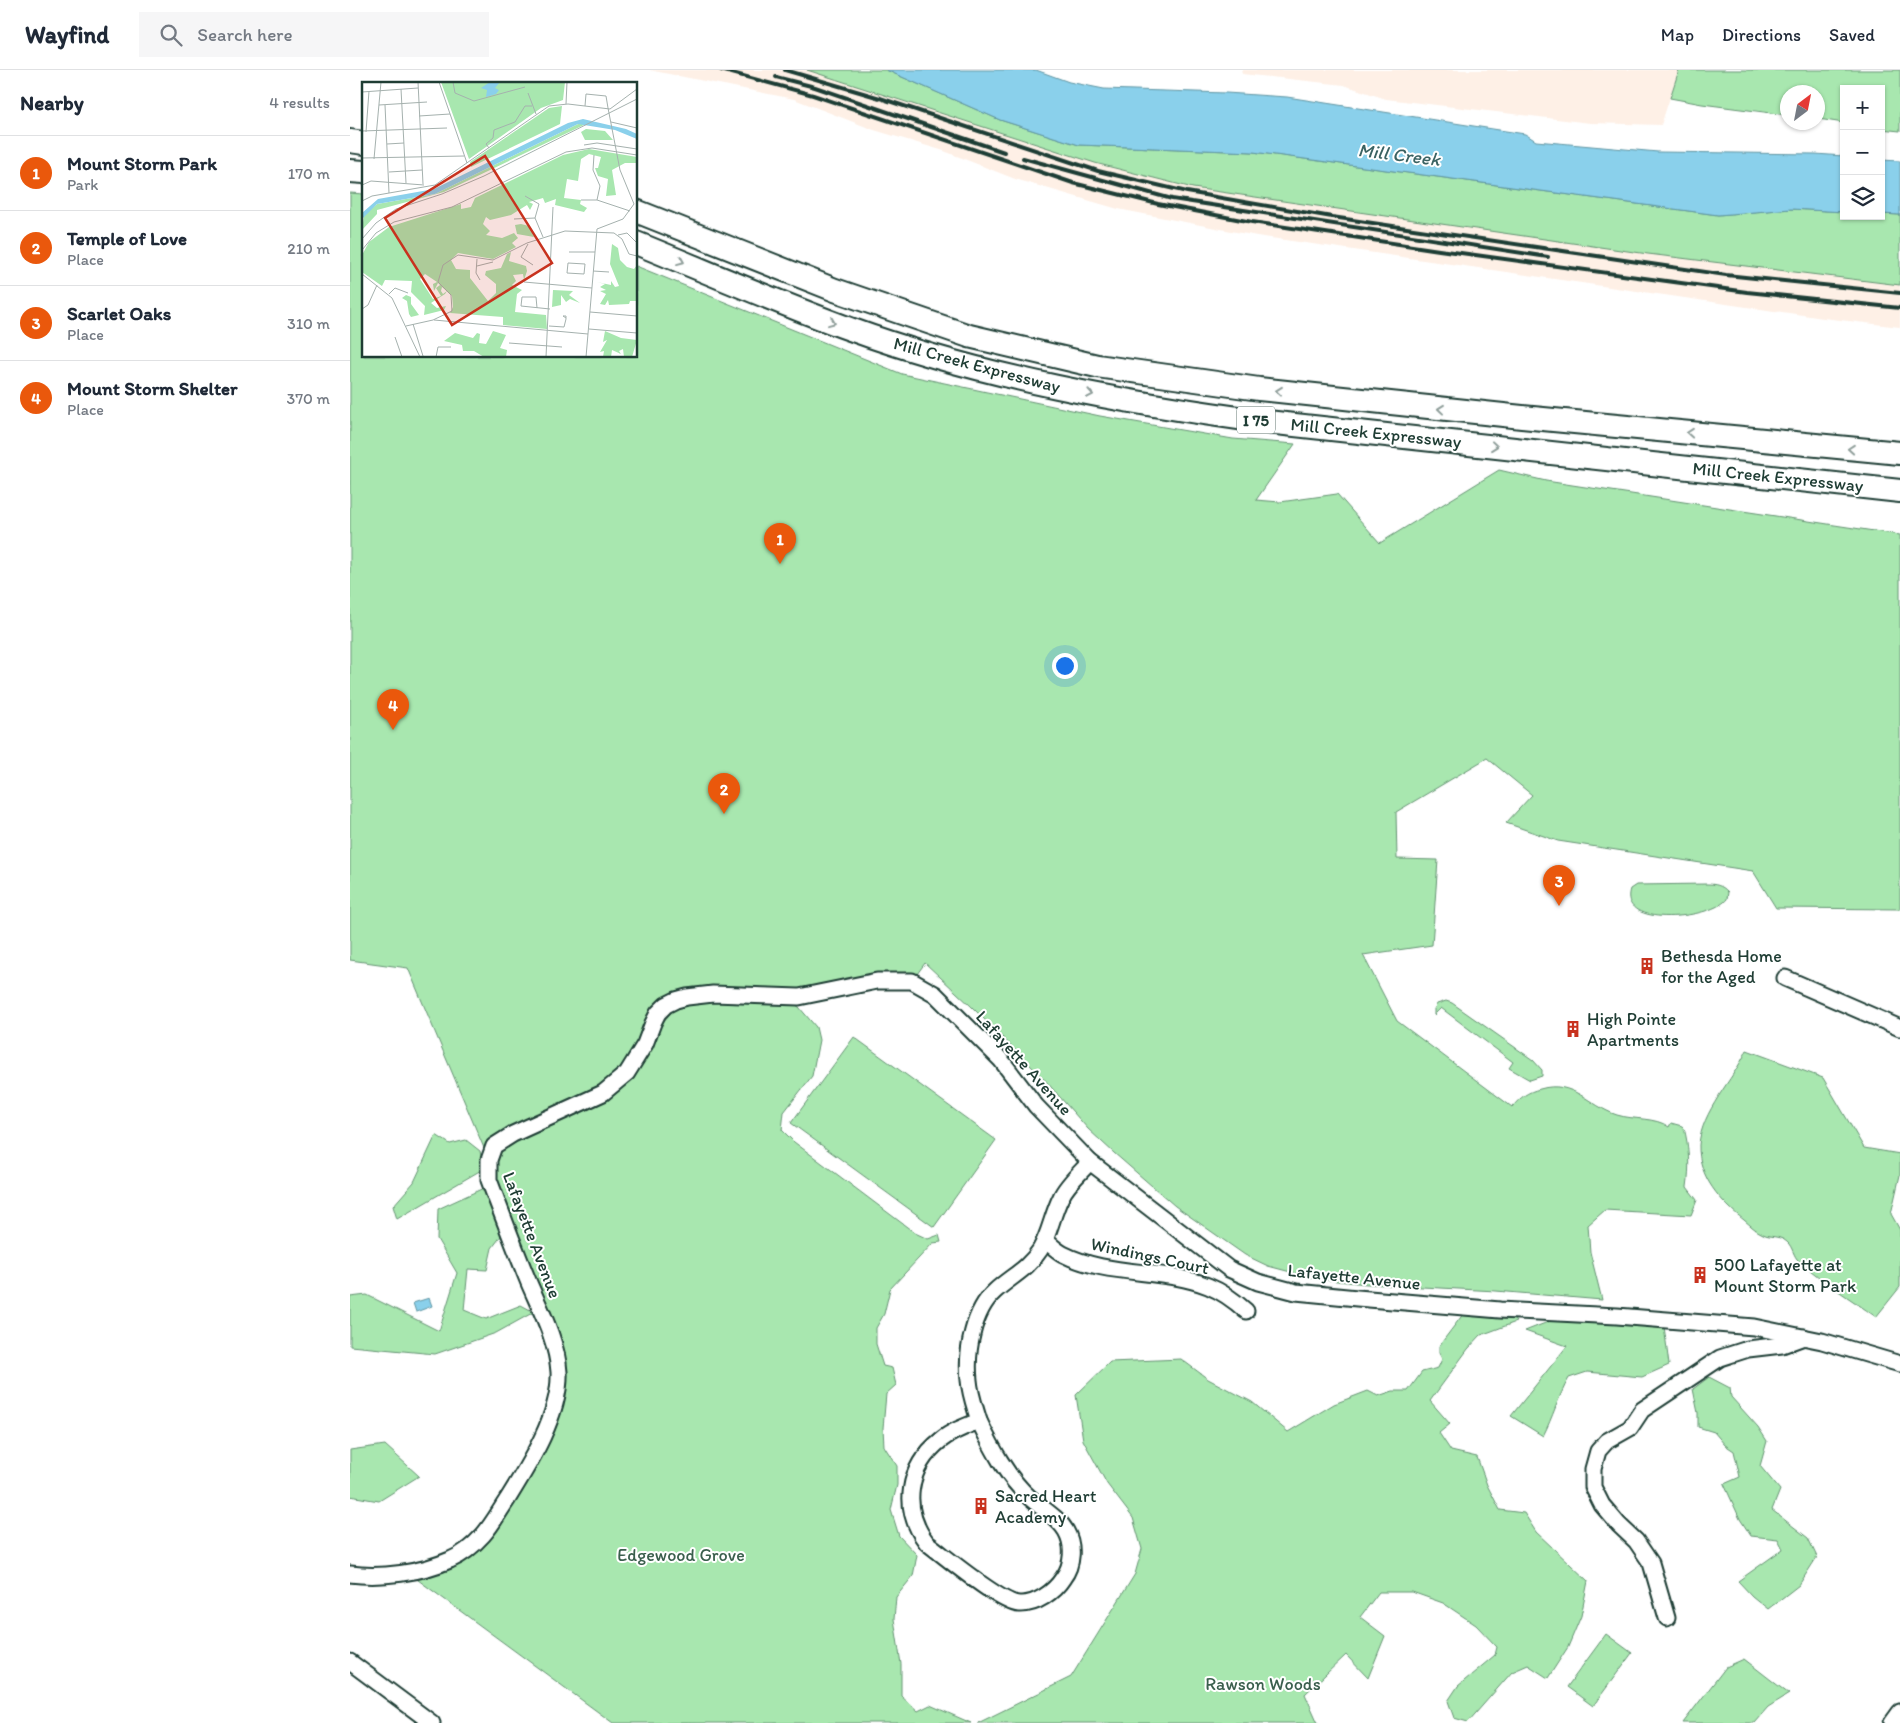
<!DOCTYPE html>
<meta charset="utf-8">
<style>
:root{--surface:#fff;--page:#f6f6f7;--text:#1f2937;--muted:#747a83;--line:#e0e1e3;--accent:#ea580c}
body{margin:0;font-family:Itim,sans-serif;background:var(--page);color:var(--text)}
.controls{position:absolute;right:15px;top:15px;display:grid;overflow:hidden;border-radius:0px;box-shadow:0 1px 4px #0004}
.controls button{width:45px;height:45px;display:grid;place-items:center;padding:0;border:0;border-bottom:1px solid var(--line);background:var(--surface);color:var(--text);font:25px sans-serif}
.compass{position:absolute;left:1430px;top:15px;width:45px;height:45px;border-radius:50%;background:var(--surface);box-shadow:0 1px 4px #0004;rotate:32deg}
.you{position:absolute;left:714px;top:595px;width:18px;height:18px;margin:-12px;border:4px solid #fff;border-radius:50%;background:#1a73e8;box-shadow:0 0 0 8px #1a73e833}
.badge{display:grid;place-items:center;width:32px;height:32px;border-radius:50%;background:var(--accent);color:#fff;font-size:16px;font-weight:700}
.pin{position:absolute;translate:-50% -41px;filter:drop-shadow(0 1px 2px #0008)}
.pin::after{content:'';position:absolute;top:26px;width:18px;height:15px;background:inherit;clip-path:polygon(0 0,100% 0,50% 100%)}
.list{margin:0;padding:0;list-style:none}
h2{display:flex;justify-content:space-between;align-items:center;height:65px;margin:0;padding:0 20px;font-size:21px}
h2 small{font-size:16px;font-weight:400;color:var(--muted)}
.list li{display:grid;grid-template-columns:32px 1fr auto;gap:15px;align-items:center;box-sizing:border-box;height:75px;padding:0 20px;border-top:1px solid var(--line)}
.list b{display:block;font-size:19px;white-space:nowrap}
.list p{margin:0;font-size:16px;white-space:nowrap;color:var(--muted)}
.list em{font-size:16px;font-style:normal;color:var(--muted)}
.icon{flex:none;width:28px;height:28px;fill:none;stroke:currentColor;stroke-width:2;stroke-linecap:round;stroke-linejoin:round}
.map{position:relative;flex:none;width:1550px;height:1653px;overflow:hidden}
header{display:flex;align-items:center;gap:30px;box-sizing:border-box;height:70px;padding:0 25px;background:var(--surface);border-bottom:1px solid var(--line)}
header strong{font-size:24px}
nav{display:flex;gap:28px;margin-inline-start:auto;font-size:18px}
.search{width:350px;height:45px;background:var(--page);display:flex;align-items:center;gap:12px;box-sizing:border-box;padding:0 18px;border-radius:0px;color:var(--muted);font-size:19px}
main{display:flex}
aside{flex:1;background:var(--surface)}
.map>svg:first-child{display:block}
.built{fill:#fef0e6}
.green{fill:#a8e7af;stroke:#649272}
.water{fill:#8ad0eb;stroke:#5f95a2}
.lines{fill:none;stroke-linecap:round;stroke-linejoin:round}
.minor-casing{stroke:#1f3d34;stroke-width:19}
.highway-casing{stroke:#1f3d34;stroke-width:26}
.minor{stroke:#fff;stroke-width:15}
.highway{stroke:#fff;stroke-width:22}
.rail{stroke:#1f3d34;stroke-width:4}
.oneway{stroke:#8f9e9a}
.labels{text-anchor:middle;stroke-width:4;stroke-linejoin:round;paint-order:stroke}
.shield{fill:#fff;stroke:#627771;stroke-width:1}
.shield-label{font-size:16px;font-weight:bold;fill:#1f3d34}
.street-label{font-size:18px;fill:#1f3d34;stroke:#fff}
.poi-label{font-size:18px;fill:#1f3d34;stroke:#fff;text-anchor:start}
.park-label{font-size:18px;fill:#3a5f4d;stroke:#fff}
.water-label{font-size:19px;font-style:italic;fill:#3a6262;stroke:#fff}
.inset-road{fill:none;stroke:#a5b1ae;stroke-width:1}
.view{fill:#c8321e;fill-opacity:0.15;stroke:#c8321e;stroke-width:2.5}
.inset-edge{fill:none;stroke:#1f3d34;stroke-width:2.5}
</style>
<header>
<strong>Wayfind</strong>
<div class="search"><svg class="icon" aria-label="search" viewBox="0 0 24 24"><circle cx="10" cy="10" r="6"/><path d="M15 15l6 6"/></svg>Search here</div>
<nav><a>Map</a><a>Directions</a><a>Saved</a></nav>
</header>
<main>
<aside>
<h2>Nearby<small>4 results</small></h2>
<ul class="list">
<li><span class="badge">1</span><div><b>Mount Storm Park</b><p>Park</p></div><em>170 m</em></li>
<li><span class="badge">2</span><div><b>Temple of Love</b><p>Place</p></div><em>210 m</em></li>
<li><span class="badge">3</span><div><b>Scarlet Oaks</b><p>Place</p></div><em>310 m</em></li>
<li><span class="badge">4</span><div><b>Mount Storm Shelter</b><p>Place</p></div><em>370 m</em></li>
</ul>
</aside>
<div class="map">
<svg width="1550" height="1653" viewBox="0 0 1550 1653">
<rect width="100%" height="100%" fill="#fff"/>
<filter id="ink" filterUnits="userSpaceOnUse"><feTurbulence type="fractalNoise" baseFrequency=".02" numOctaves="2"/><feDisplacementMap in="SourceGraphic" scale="10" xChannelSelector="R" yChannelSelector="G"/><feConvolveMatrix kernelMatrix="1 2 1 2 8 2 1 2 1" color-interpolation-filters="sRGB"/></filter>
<g filter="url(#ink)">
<g class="built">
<polygon points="299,0 457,0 745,93 843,118 1298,184 1550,215 1550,257 1473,248 907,166 768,139 665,109 594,81 524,60 444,29"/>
<polygon points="891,0 1329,0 1311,55 1240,53 1036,29 994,15 892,4"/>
</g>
<g class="green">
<polygon points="457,0 536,0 650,50 729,75 903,82 1368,145 1441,139 1494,142 1494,146 1531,146 1531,144 1550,145 1550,215 1298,184 843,118 745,93"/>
<polygon points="1329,0 1550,0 1550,61 1531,59 1531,19 1494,19 1494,53 1468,49 1468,22 1438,22 1437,45 1352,34 1320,28"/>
<path d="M 0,123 L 14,124 L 14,286 L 286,286 L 286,196 L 552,304 L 750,346 L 883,369 L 945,374 L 906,430 L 930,432 L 987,424 L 1030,473 L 1149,400 L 1196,411 L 1550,465 L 1550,839 L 1426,838 L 1403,801 L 1208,771 L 1156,753 L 1182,725 L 1137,688 L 1046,742 L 1047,789 L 1088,790 L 1082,875 L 1013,885 L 1047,951 L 1162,1037 C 1171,1027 1177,1022 1190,1019 C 1223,1009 1239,1036 1267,1045 C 1283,1050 1306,1047 1319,1057 L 1321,1053 L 1332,1056 L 1334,1058 C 1339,1076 1340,1098 1337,1117 L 1347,1130 L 1341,1145 L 1255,1140 L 1238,1155 L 1240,1182 L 1252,1230 L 1146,1221 L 1017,1214 L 967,1209 L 918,1196 L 895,1185 L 825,1136 L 764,1083 L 738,1059 L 694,1009 L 621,936 L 575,893 L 562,911 L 449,927 L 326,930 L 277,1003 L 163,1064 L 139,1090 L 58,898 L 0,890 Z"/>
<path d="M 1356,814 C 1365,814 1372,815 1378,822 L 1377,829 C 1362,849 1267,859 1280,819 L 1286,815 Z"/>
<polygon points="1096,931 1102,933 1183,990 1192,1000 1192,1006 1180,1010 1159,998 1163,992 1091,938 1084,945 1084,939 1087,934"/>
<polygon points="349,932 401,932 424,935 444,934 449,937 466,957 469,970 462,1006 434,1042 432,1060 444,1072 565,1163 578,1169 589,1165 591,1172 583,1173 540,1219 534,1244 526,1258 526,1274 533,1296 542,1298 546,1315 536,1324 533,1358 534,1376 547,1396 547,1415 541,1440 549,1466 567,1485 563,1506 546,1527 544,1549 551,1594 551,1626 568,1641 580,1635 621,1653 263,1653 64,1507 102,1497 129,1480 146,1462 192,1387 213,1320 144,1103 143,1091 153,1075 255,1024 322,941 331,936"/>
<polygon points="504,967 646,1070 584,1157 441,1053"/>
<path d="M 1397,980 L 1473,1008 L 1514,1078 L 1550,1084 L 1550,1105 L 1541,1144 L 1550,1160 L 1550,1217 L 1526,1247 C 1501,1229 1473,1212 1449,1191 C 1443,1186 1443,1177 1437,1172 C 1429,1165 1421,1168 1413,1164 C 1406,1161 1400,1155 1394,1150 C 1371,1132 1348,1107 1349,1075 C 1351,1042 1383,1010 1397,980 Z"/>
<polygon points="86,1065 100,1074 116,1070 130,1081 133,1099 47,1149 43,1136 64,1112"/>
<polygon points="138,1116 155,1161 142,1178 137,1200 118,1199 114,1240 136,1249 171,1235 184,1242 146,1263 85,1284 0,1276 0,1227 17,1225 89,1261 107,1203 87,1169 88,1139"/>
<polygon points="1114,1243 1160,1244 1166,1252 1131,1265 1118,1279 1080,1331 1100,1354 1089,1363 1101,1381 1127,1387 1137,1415 1150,1440 1174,1443 1186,1462 1238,1511 1231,1546 1218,1577 1198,1608 1178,1595 1162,1602 1118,1652 1104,1648 1098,1631 1108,1616 1145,1585 1147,1577 1126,1555 1093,1533 1062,1522 1029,1522 1010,1547 1035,1566 1018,1608 996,1585 955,1624 968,1653 628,1653 721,1607 785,1504 792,1479 783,1448 757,1414 733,1370 726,1325 760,1292 831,1289 858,1309 902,1332 938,1362 984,1334 1018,1321 1028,1326 1043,1321 1058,1321 1072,1302 1088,1298 1092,1289 1089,1283 1089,1276"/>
<path d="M 1203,1250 L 1314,1256 L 1319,1295 L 1292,1307 L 1237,1302 L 1219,1308 C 1208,1327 1203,1347 1193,1366 L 1161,1346 L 1217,1276 L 1175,1261 Z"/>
<polygon points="1359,1307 1380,1318 1381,1327 1408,1357 1417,1371 1410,1396 1430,1420 1422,1440 1458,1468 1467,1487 1449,1515 1418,1539 1402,1526 1388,1511 1433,1479 1428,1469 1401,1466 1390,1449 1374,1414 1390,1407 1384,1381 1375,1375 1364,1362 1348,1357 1348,1343 1343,1319"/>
<polygon points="35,1375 69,1406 29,1431 0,1426 0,1380"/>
<polygon points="1256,1564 1282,1583 1243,1636 1217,1617"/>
<polygon points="1394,1589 1439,1624 1418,1637 1404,1653 1333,1653 1376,1597"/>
</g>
<g class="water">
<polygon points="536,0 686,0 719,12 754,19 876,23 937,27 1175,64 1186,71 1308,82 1465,84 1494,86 1494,142 1441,139 1368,145 903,82 729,75 650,50"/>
<polygon points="1531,90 1550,91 1550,145 1531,144"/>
<polygon points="79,1228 82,1236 66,1242 63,1233"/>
</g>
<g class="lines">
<g class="minor-casing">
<g id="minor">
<polyline points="1435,908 1550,958"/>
<path d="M 695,1170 C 701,1175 707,1181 713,1184 C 758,1207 813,1198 858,1216 C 873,1222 885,1231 896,1241"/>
<path d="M 629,1351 C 642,1378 657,1407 679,1427 C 691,1438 708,1447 716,1461 C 724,1475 723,1495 713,1508 C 704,1522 686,1535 669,1534 C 650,1533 595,1486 577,1473 C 551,1439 557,1397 591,1370 C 602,1361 616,1356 629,1351 Z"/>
<path d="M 629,1351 C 625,1337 620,1324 619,1310 C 616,1281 623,1241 645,1221 C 660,1207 678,1199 690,1180 C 700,1163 702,1145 711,1127 C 717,1114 730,1103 740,1092"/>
<path d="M 0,1504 C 31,1508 71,1503 100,1490 C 112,1485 125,1474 133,1465 C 142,1455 149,1442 157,1430 C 178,1396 211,1344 209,1302 C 207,1271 191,1241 179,1213 C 165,1179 152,1144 139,1110 L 139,1090 L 144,1076 L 163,1064 L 253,1023 L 277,1003 L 295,974 L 303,953 L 308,943 L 316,935 L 326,930 L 337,927 L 363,924 L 449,927 L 527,911 L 562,911 L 585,924 L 651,990 L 686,1036 L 740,1092 L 879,1199 L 908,1212 L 946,1222 L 1007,1228 L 1150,1240 L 1267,1246 L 1404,1257 L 1472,1271 L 1550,1294"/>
<polyline points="1317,1548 1301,1493 1286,1471 1269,1455 1252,1435 1243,1417 1243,1399 1248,1381 1257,1371 1280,1358 1292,1340 1370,1288 1398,1279 1432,1275 1454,1267"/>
<polyline points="0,1592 82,1653"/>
<polyline points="1542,1653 1550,1642"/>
</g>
</g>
<g class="highway-casing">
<g id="highway">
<polyline points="0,71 14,73"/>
<polyline points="0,101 14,102"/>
<polyline points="286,141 485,220 619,266 747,296 909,319 1172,347 1550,383"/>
<path d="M 286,173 C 358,202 428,233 500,259 C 635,308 776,333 917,352 L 1550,421"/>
</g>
</g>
<use href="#minor" class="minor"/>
<use href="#highway" class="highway"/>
<g class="rail">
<polyline points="371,0 463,25 723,113 808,134 902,152 1089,180 1397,222 1550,238"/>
<polyline points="435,0 530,28 748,101 837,122 982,147 1376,205 1550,223"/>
<polyline points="426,7 465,17 654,82"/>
<polyline points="673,88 822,129 1198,187"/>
</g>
</g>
<defs><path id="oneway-chevron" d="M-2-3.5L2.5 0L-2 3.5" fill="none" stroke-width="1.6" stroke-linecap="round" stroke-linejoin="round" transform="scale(1.25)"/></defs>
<g class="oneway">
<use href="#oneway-chevron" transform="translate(331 191) rotate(22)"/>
<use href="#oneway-chevron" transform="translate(482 252) rotate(22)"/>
<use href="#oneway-chevron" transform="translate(929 321) rotate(-174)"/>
<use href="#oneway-chevron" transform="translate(740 324) rotate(11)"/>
<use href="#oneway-chevron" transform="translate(1091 339) rotate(-174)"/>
<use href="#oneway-chevron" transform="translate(1340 363) rotate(-175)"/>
<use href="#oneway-chevron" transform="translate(1144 376) rotate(6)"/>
<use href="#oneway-chevron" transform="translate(1501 379) rotate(-175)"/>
</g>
</g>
<defs>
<g id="building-bare" transform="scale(1.35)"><path d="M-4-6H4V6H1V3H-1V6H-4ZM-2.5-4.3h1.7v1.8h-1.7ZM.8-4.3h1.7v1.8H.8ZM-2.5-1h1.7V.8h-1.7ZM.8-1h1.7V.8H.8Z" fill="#c8321e" stroke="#fff" stroke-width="2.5" paint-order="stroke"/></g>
</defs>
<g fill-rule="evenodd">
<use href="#building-bare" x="1297" y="896"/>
<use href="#building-bare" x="1223" y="959"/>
<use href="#building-bare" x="1350" y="1205"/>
<use href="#building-bare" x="631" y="1436"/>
</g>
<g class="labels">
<rect class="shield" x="887" y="336.5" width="38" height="27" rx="4"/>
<g class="shield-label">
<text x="906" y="356">I 75</text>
</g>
<g class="street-label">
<text transform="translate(627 295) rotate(15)" y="6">Mill Creek Expressway</text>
<text transform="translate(1026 363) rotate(6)" y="6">Mill Creek Expressway</text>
<text transform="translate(1428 407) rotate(6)" y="6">Mill Creek Expressway</text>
<text transform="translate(674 993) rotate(48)" y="6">Lafayette Avenue</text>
<text transform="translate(182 1165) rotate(69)" y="6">Lafayette Avenue</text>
<text transform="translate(800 1186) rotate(12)" y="6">Windings Court</text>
<text transform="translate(1004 1207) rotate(6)" y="6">Lafayette Avenue</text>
</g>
<g class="poi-label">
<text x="1311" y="892">Bethesda Home<tspan x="1311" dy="21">for the Aged</tspan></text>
<text x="1237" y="955">High Pointe<tspan x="1237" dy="21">Apartments</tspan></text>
<text x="1364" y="1201">500 Lafayette at<tspan x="1364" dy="21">Mount Storm Park</tspan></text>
<text x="645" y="1432">Sacred Heart<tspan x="645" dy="21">Academy</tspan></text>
</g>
<g class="park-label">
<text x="331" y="1491">Edgewood Grove</text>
<text x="913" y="1620">Rawson Woods</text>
</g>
<g class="water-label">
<text transform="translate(1049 84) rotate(7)" y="7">Mill Creek</text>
</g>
</g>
<g transform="translate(12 12)">
<rect width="275" height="275" fill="#fff"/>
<path d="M 79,0 L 203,0 L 201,18 L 179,26 L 107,77 ZM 200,24 L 198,42 L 109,85 L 108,80 L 187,26 ZM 216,42 L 224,42 L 82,110 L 15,128 L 15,132 L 0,148 L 2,133 L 15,122 L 73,112 ZM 224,47 L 243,49 L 251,58 L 223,58 L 219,50 ZM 227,67 L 275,75 L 275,81 L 263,81 L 250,88 L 254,113 L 244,114 L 246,97 L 236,94 L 233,86 L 236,86 L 239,75 L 227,72 L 219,77 L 216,99 L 205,97 L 202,116 L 219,118 L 218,122 L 225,126 L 222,130 L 193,123 L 194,117 L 183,121 L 181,116 L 167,120 L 171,122 L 168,128 L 165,123 L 149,133 L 128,138 L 124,135 L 121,142 L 128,149 L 124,153 L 140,156 L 152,151 L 156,156 L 150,161 L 154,165 L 131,177 L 96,171 L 89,178 L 94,187 L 108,188 L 108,196 L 126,219 L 134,211 L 134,202 L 123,193 L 124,189 L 139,186 L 145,172 L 149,170 L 147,179 L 164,184 L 165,189 L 162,198 L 161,192 L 151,193 L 154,199 L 150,203 L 160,208 L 155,212 L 153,230 L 184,233 L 185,247 L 141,243 L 141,235 L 88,231 L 91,225 L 90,214 L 80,205 L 79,209 L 81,212 L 85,209 L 83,212 L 69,221 L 75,226 L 84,224 L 82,228 L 62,233 L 63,224 L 49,210 L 50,199 L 23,198 L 20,204 L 0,190 L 0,173 L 7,160 L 27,145 L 99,122 L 99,127 L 109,125 L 113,116 L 201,73 ZM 63,192 L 75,200 L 71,202 L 72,209 L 76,201 L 78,203 L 74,206 L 79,214 L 71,217 L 58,197 ZM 159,142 L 167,144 L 172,155 L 155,152 L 153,143 ZM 250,162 L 256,166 L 258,178 L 265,185 L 272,187 L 275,183 L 275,219 L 268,219 L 267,222 L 247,223 L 246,218 L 243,223 L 238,222 L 244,212 L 238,209 L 244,208 L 238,205 L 243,202 L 235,200 L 249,203 L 249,199 L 253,205 L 257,204 L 248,182 ZM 191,208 L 211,209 L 207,213 L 218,221 L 208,217 L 204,220 L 199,213 L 199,223 L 190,225 ZM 44,213 L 49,215 L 49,222 L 57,233 L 49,235 L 47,232 L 45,219 L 40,216 ZM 131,249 L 144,253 L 138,266 L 145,268 L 144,275 L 122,275 L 112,269 L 101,269 L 100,263 L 82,259 L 93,251 L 111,256 L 115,251 L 118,252 L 117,261 L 124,262 ZM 243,249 L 259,256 L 275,258 L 270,275 L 262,275 L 261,267 L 257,269 L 259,272 L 250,268 L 249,275 L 241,275 L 242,269 L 238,270 L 245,258 L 241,260 Z" fill="#a8e7af" fill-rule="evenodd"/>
<path d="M 128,0 L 138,0 L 133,6 L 137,8 L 134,12 L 124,15 L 125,8 L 119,6 ZM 221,37 L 264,47 L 275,52 L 275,57 L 253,48 L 216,42 L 73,112 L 15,122 L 0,137 L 0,131 L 16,117 L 72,107 L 206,41 Z" fill="#8ad0eb"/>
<path class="inset-road" d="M 56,0 L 61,102M 77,0 L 105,81M 91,0 L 93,11 L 112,19 L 163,5M 39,7 L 44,101M 0,10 L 56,6M 166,11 L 174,32M 204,22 L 205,0M 17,23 L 65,20M 23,23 L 27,111M 223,24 L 224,12 L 244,14 L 246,26M 57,34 L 88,32M 249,40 L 275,46M 0,49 L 85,46M 4,50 L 7,9M 25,62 L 42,61M 222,63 L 235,61 L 275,67M 127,66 L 124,62 L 131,56 L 132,48 L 153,40 L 163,24 L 170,24M 232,73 L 231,88 L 238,104 L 235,118M 0,76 L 102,74M 12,77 L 19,0M 27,90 L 60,88M 0,103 L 9,99 L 62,103M 163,114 L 177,122 L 173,136 L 181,155M 219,118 L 235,118 L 268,129M 0,119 L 10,114 L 73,103 L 187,24 L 206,22 L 248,27 L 275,7M 152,137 L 173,136M 256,153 L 265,151 L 275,161M 0,157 L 14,141 L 34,127 L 80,112 L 122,94 L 275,17M 166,162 L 159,175 L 171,183M 0,168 L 14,151 L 32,140 L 90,125 L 204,70 L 230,66 L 275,73M 207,170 L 233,170M 115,177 L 114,191 L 118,198M 206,181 L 223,182 L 222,192 L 205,191 ZM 115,184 L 131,180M 231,189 L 247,190M 0,192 L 30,216 L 58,275M 162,200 L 230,206M 27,212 L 33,206 L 46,211M 175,226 L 174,215 L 160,215 L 159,224 L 188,227M 0,227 L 6,223 L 15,203M 228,230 L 275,234M 72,238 L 226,252M 51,242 L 61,274M 44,244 L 71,238 L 90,229 L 89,213 L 76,200 L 81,183 L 96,173 L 131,178 L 165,161 L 203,149 L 252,151 L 260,157 L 267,172 L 275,174M 187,244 L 202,245 L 204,237 L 204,234 L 201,234 L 204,236M 227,247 L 275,251M 33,255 L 40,275M 147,261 L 200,265M 74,275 L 76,265 L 89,265M 184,275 L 191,125M 224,275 L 235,147 L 261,137 L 272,122 L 258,88 L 246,26"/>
<path class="view" d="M 123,74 L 190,181 L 90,243 L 23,136 Z"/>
<rect width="275" height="275" class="inset-edge"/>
</g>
</svg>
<div class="controls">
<button>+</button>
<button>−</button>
<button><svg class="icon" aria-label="layers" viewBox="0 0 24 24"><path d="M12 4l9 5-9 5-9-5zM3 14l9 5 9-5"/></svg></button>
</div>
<svg class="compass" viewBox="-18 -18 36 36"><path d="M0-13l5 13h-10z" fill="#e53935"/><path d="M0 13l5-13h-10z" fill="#747a83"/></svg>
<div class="you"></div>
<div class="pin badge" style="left:430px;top:494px">1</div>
<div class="pin badge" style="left:374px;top:744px">2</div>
<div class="pin badge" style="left:1209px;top:836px">3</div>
<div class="pin badge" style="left:43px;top:660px">4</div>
</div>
</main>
